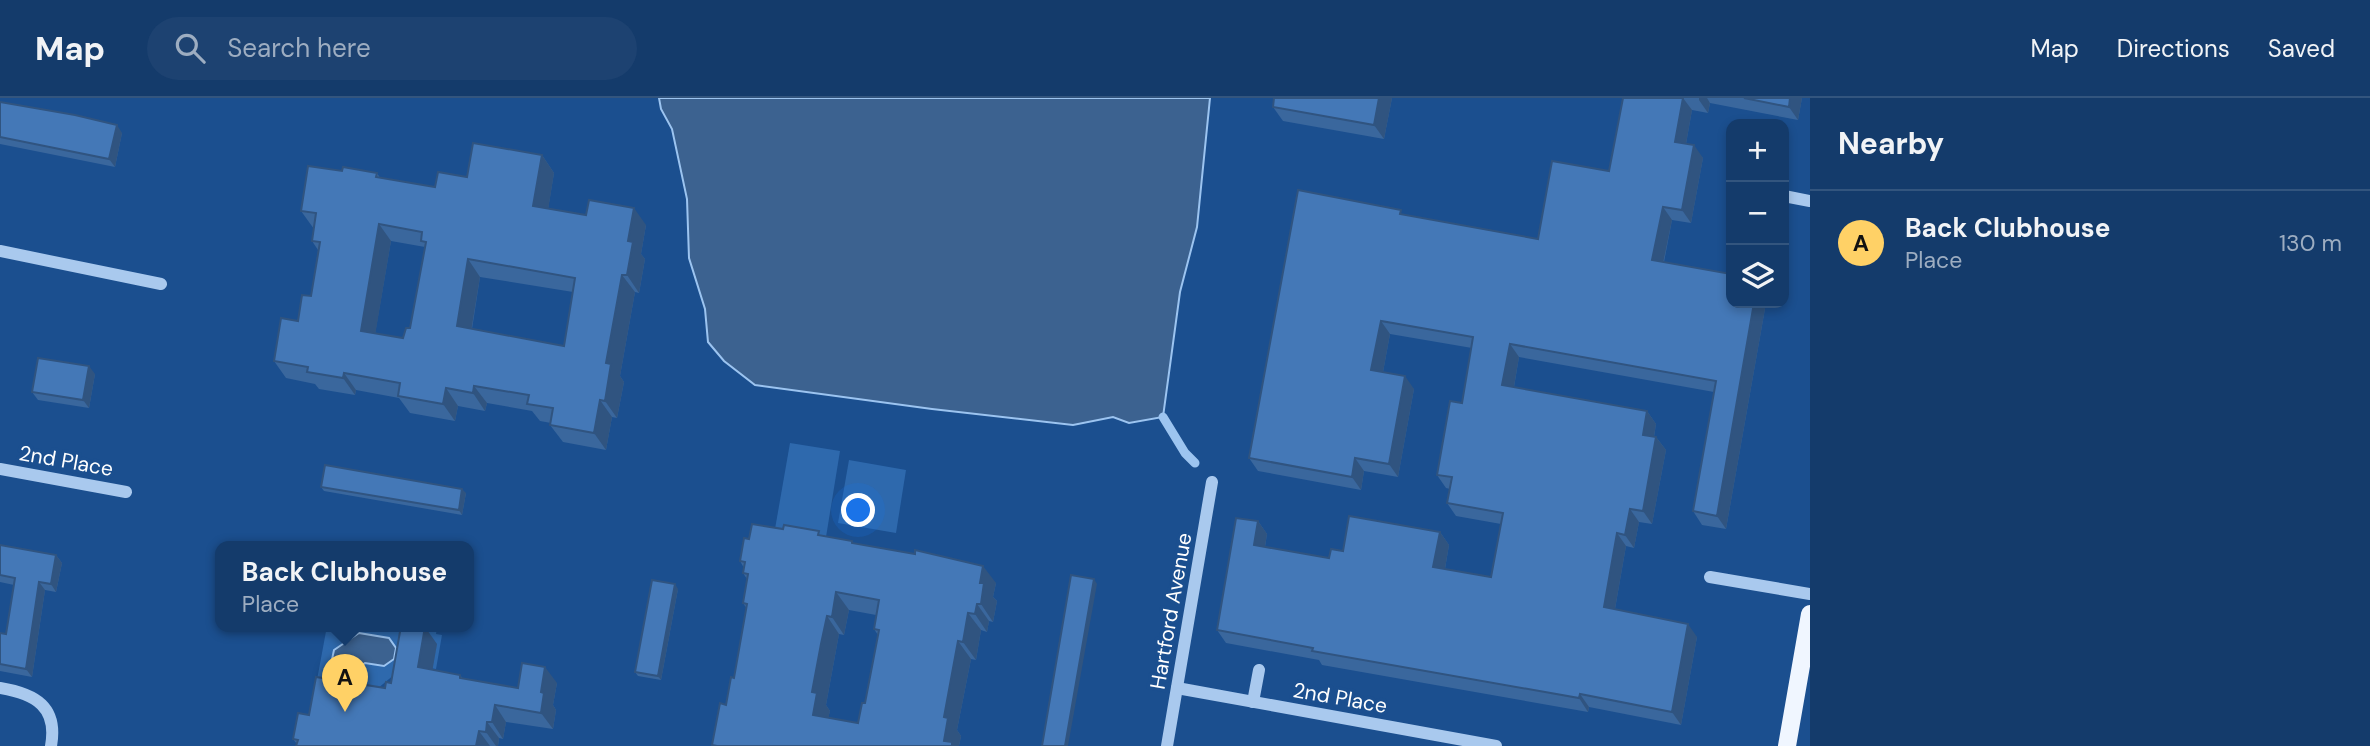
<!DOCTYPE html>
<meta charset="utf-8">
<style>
:root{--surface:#143b6b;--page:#1d4271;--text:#f1f3f6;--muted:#9dadc1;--line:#33557e;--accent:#ffd166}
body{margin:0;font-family:"DM Sans",sans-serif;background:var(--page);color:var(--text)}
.controls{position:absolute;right:21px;top:21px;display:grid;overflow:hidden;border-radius:14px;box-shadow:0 4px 10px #0003}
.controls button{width:63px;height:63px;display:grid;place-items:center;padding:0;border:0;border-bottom:2px solid var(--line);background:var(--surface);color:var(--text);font:35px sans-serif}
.you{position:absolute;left:859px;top:413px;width:24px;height:24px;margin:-18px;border:5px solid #fff;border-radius:50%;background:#1a73e8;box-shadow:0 0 0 10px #1a73e833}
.badge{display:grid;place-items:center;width:46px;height:46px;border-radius:50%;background:var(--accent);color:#111;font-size:23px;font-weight:700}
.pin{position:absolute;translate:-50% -58px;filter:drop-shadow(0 2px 4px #0008)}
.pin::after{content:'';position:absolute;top:37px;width:24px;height:21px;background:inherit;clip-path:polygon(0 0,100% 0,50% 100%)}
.popup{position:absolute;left:215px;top:443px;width:259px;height:91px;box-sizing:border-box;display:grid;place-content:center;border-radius:14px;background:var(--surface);filter:drop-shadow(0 2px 5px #0005);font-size:23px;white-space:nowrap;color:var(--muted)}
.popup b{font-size:26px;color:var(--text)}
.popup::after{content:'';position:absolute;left:50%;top:100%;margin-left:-14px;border:14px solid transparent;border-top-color:var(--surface)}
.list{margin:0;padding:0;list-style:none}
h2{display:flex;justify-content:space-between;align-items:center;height:91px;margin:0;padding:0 28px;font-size:30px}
h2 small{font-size:23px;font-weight:400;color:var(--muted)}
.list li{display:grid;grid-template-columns:46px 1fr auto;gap:21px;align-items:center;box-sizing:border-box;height:105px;padding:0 28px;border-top:2px solid var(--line)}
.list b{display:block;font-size:26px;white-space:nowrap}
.list p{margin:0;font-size:23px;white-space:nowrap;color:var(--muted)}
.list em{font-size:23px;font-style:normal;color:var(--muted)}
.icon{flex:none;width:38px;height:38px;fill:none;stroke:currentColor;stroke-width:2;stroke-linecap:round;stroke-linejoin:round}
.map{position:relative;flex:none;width:1810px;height:648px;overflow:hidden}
header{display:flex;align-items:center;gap:42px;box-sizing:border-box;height:98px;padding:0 35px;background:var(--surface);border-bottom:2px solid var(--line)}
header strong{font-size:33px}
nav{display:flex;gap:38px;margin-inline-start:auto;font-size:24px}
.search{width:490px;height:63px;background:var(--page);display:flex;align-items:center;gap:18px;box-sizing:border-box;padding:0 24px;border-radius:38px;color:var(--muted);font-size:26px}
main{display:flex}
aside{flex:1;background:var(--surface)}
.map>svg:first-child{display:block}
.green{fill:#2e69ad}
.water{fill:#3c6290;stroke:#9cc4f0;stroke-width:2}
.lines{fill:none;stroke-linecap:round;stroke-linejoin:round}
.stream{stroke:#9cc4f0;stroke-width:9}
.minor{stroke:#a9c9ee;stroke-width:12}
.major{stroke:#f0f6ff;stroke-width:18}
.wall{fill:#3a679d;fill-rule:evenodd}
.shaded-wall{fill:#305480}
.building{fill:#4478b7;stroke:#305480;stroke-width:2;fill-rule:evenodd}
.labels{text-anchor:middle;stroke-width:7;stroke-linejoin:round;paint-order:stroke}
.street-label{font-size:21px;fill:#fff;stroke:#1b4f8f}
</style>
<header>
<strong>Map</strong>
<div class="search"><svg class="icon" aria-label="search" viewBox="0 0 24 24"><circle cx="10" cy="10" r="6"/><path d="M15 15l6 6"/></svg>Search here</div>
<nav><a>Map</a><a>Directions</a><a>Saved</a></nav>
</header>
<main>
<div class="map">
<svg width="1810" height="648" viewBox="0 0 1810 648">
<rect width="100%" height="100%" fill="#1b4f8f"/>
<g class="green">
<polygon points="790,345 840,353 826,439 775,431"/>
<polygon points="849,362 906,372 896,435 838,425"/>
<polygon points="327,528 426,528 437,530 436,536 442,537 436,571 407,566 377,591 314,598"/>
</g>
<g class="water">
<polygon points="659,0 1210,0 1197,129 1180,194 1163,319 1129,325 1113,319 1073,327 932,311 755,287 724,263 708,244 705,211 689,160 687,101 672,31 661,11"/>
<polygon points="359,535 389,540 396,550 394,561 384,568 365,565 349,576 336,574 331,566 334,552"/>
</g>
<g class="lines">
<polyline class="stream" points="1163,319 1185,355 1195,365"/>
<g class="minor">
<polyline points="1784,98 1810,103"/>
<polyline points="0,153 161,186"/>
<polyline points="0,371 126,394"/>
<polyline points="1710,479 1810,496"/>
<path d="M 0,590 C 36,596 58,609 51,648"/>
<polyline points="1177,590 1496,648"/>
<polyline points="1253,604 1259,572"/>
<polyline points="1167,648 1212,384"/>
</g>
<polyline class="major" points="1787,648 1810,516"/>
</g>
<g class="wall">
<polygon points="1274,0 1392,0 1384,41 1283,23 1273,9"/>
<polygon points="1623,0 1802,0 1798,22 1710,5 1708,15 1692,12 1686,46 1703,60 1691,125 1672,122 1664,164 1731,205 1766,205 1726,431 1702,427 1693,413 1714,294 1519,259 1514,289 1647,313 1656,326 1654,339 1656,339 1666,352 1652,426 1639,424 1634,450 1626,448 1615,511 1697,539 1681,627 1589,609 1588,614 1322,567 1319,562 1226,545 1217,532 1258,423 1267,436 1265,449 1329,460 1343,453 1440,434 1449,447 1445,471 1491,479 1501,426 1456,418 1447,405 1450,391 1446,390 1437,377 1462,305 1472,250 1390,236 1383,274 1414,291 1398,379 1364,373 1361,392 1258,373 1249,360 1405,117 1538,141 1609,73"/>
<polygon points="0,4 122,35 115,69 0,46"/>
<path d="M 542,57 L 554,75 L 548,111 L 646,127 L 641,156 L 645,161 L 639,195 L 635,194 L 620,278 L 624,284 L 617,320 L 612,319 L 606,352 L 563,344 L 550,327 L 551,325 L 540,323 L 532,313 L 487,305 L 485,313 L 458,308 L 455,323 L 410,315 L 399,300 L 356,292 L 355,297 L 319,291 L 315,286 L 286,280 L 274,263 L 311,198 L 318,152 L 312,143 L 314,131 L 301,113 L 342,73 L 377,75 L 380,80 L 435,89 ZM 391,143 L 425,149 L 410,230 L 403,240 L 375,236 ZM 480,179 L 573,194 L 564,248 L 472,231 Z"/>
<polygon points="95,276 89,310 38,302 32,294"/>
<polygon points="321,389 466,395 462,417 324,393"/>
<path d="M 821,437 L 996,485 L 993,499 L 997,503 L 993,524 L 989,523 L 987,534 L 981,532 L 976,562 L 971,561 L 957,632 L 961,638 L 959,648 L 713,648 L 712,647 L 734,580 L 747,511 L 743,505 L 747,481 L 743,475 L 744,470 L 740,463 L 749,441 ZM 849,512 L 876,517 L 874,531 L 878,537 L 865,605 L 858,625 L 828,620 L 830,613 L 826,607 L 839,536 L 844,537 Z"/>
<polygon points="0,447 56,457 62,465 56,494 45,492 32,579 0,573 0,535 6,536 14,487 0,484"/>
<polygon points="678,491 661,582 638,578 635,574"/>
<polygon points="437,546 432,572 460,577 463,581 518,590 557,585 553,607 556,612 553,631 506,624 503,641 499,640 498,648 296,648 297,646 293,641 309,617 385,590"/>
</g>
<g class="shaded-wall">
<polygon points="1379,0 1392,0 1384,41 1374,27"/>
<polygon points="1683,0 1692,12 1684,57 1675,44"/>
<polygon points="1699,0 1707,0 1710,5 1708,15 1699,2"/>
<polygon points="1790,0 1802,0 1798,22 1789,9"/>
<polygon points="117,27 122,35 115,69 109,61"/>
<polygon points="1694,47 1703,60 1691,125 1682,112"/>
<polygon points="542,57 554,75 546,125 533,108"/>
<polygon points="1663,109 1672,122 1661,175 1652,162"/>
<polygon points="634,110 646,127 641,156 645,161 639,195 627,177 628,143"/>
<polygon points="379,126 391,143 373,250 361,233"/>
<polygon points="468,161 480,179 469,246 457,228"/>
<polygon points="622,177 635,194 620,278 624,284 617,320 605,303 606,265"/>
<polygon points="1754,205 1766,205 1726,431 1717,418"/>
<polygon points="1381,223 1390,236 1381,285 1371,272"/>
<polygon points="1510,246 1519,259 1512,300 1502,287"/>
<polygon points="89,268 95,276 89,310 83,302"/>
<polygon points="344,275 356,292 355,297 343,280"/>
<polygon points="1405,278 1414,291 1398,379 1389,366"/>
<polygon points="474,288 487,305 485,313 473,295"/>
<polygon points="446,290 458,308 455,323 443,306"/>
<polygon points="600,302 612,319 606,352 594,335"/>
<polygon points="1647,313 1656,326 1652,350 1643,337"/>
<polygon points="1656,339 1666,352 1652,426 1643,413"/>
<polygon points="1355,360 1364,373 1361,392 1352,379"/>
<polygon points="462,391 466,395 462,417 459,412"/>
<polygon points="1630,411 1639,424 1634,450 1625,437"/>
<polygon points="1258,423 1267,436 1263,460 1254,447"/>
<polygon points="1440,434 1449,447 1443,482 1433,469"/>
<polygon points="1617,435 1626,448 1613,522 1604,509"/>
<polygon points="56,457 62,465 56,494 51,486"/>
<polygon points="983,468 996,485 993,499 997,503 993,524 981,506 980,485"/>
<polygon points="1094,481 1097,486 1068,648 1065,648"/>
<polygon points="39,484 45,492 32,579 26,571"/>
<polygon points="675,486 678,491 661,582 658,578"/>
<polygon points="836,494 849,512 844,537 832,519"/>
<polygon points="977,506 989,523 987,534 975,516"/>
<polygon points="968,515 981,532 976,562 963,544"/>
<polygon points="827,518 839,536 826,607 830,613 825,635 813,617 812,594"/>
<polygon points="1688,526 1697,539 1681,627 1672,614"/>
<polygon points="425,529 437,546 430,586 418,569"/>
<polygon points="958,543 971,561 957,632 961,638 959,648 948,648 944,643 944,619"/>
<polygon points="545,569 557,585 553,607 556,612 553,631 541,615 541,594"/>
<polygon points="1580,596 1589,609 1588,614 1579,600"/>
<polygon points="495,607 506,624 503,641 492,624"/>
<polygon points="487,624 499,640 498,648 496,648 486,634"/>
<polygon points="479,633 490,648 476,648"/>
</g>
<g class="building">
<polygon points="1274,0 1379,0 1374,27 1273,9"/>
<polygon points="1623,0 1683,0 1675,44 1694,47 1682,112 1663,109 1652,162 1731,176 1731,205 1754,205 1717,418 1693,413 1716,283 1510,246 1502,287 1647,313 1643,337 1656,339 1643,413 1630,411 1625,437 1617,435 1604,509 1688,526 1672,614 1580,596 1579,600 1312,553 1313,550 1217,532 1236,420 1258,423 1254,447 1329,460 1331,451 1343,453 1349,418 1440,434 1433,469 1491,479 1503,415 1447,405 1452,379 1437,377 1450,303 1462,305 1473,239 1381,223 1371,272 1405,278 1389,366 1355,360 1352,379 1249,360 1298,92 1401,112 1400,116 1538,141 1552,63 1609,73"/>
<polygon points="1744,0 1790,0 1789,9"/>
<polygon points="0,4 75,17 117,27 109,61 0,39"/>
<path d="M 473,45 L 542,57 L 533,108 L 586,117 L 589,102 L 634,110 L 628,143 L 633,144 L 627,177 L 622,177 L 606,265 L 611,266 L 605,303 L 600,302 L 594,335 L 550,327 L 553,310 L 527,306 L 529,297 L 474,288 L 473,295 L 446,290 L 443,306 L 398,298 L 400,285 L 344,275 L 343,280 L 307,274 L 308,269 L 274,263 L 281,220 L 298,223 L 302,197 L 311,198 L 320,144 L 312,143 L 316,115 L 301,113 L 308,68 L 342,73 L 343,69 L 377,75 L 376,79 L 435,89 L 438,74 L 467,79 ZM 379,126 L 422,134 L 421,143 L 426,144 L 410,230 L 406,230 L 403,240 L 361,233 ZM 468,161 L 575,180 L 564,248 L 457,228 Z"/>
<polygon points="38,260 89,268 83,302 32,294"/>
<polygon points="325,367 462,391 459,412 321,389"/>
<path d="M 752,426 L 783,431 L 784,427 L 819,433 L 818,437 L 852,443 L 852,445 L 915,456 L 915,452 L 983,468 L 980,485 L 984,485 L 981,506 L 977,506 L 975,516 L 968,515 L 963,544 L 958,543 L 944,619 L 948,620 L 944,643 L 952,644 L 952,648 L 717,648 L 712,647 L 720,605 L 726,607 L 731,579 L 734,580 L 747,506 L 743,505 L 748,476 L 743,475 L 745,464 L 740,463 L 744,440 L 749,441 ZM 836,494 L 879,502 L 874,531 L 879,532 L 865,605 L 862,605 L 858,625 L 813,617 L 817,595 L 812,594 L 821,546 L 827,518 L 832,519 Z"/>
<polygon points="0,447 56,457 51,486 39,484 26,571 0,566 0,535 6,536 15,480 0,477"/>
<polygon points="1071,477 1094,481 1065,648 1042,648"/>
<polygon points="652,482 675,486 658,578 635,574"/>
<polygon points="401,528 425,529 418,569 460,577 460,580 518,590 522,565 545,569 541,594 544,595 541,615 495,607 492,624 487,624 486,634 479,633 476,648 296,648 298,642 293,641 298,615 309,617 316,579 385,590 386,584 391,585"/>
</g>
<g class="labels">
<g class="street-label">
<text transform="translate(66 363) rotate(10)" y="7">2nd Place</text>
<text transform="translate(1171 513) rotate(-80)" y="7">Hartford Avenue</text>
<text transform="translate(1340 600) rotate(10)" y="7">2nd Place</text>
</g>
</g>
</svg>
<div class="controls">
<button>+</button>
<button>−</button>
<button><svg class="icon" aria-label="layers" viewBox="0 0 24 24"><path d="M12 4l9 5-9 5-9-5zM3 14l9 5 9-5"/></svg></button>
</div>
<div class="you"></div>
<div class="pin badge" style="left:345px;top:614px">A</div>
<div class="popup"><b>Back Clubhouse</b>Place</div>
</div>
<aside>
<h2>Nearby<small></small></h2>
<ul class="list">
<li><span class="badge">A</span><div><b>Back Clubhouse</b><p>Place</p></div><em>130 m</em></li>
</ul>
</aside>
</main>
